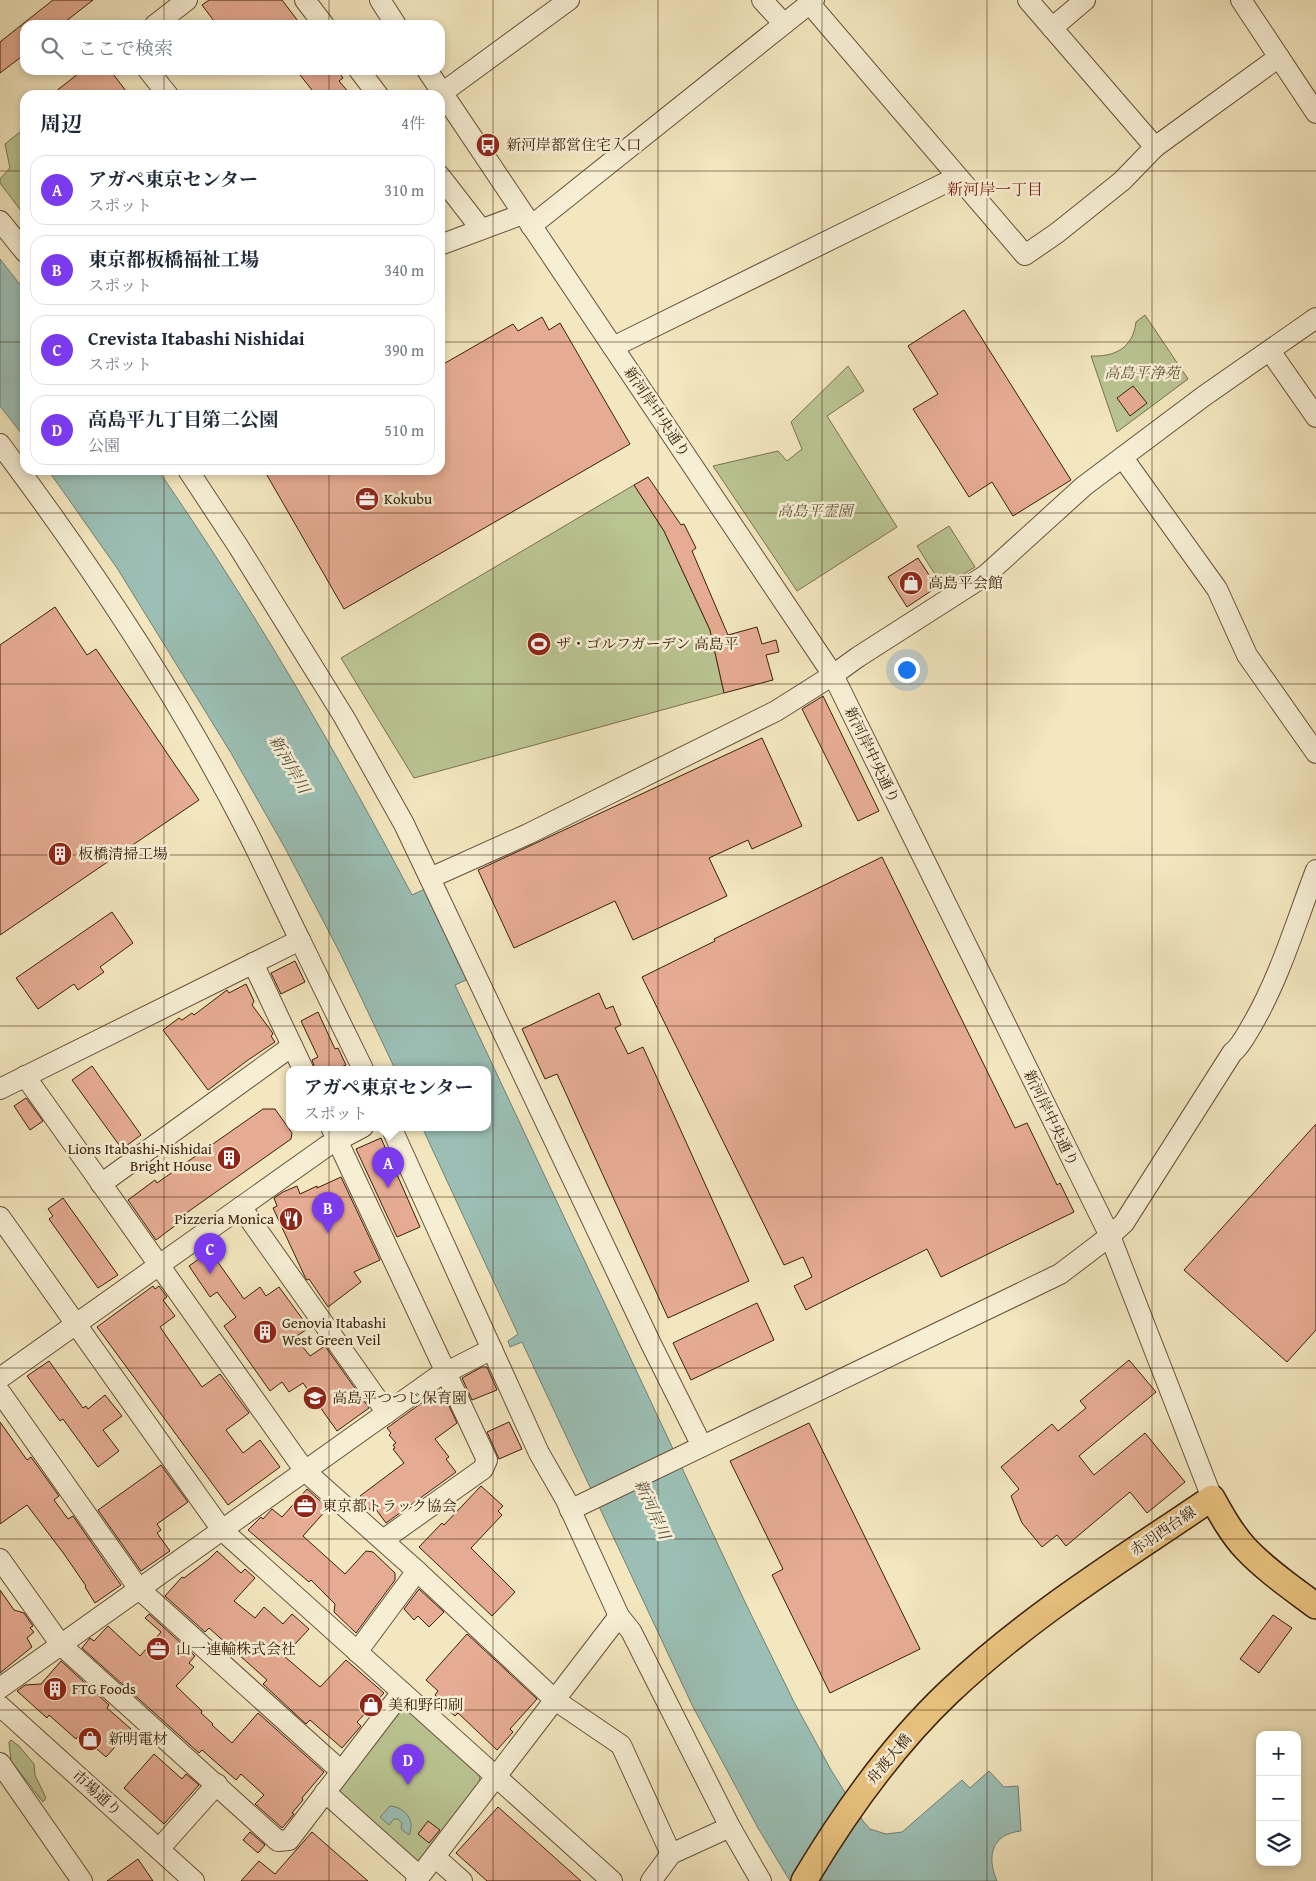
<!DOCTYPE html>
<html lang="ja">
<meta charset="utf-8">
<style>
:root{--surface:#fff;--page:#f6f6f7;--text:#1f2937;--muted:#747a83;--line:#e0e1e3;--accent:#7c3aed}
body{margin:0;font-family:"Gentium Book Plus","Noto Serif JP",serif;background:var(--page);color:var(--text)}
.controls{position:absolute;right:15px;bottom:15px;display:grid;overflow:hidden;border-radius:10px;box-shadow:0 2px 8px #0003}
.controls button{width:45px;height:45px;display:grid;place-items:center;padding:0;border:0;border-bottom:1px solid var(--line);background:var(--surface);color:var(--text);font:25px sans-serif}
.you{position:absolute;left:906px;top:669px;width:18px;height:18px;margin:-12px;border:4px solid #fff;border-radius:50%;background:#1a73e8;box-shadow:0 0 0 8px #1a73e833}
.badge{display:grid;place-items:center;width:32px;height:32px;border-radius:50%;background:var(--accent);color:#fff;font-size:16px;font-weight:700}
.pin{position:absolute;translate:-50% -41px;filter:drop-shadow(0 1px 2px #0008)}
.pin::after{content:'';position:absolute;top:26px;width:18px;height:15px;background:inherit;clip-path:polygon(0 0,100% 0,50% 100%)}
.popup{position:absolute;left:286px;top:1066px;width:205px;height:65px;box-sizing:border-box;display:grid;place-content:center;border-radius:10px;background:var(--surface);filter:drop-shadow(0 1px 4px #0005);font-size:16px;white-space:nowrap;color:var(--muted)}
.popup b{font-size:19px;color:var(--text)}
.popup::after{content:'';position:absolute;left:50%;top:100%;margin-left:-10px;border:10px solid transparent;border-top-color:var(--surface)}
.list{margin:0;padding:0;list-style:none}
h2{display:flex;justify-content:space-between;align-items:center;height:65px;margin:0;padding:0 20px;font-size:21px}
h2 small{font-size:16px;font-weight:400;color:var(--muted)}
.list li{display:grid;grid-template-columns:32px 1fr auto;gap:15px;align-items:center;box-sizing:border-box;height:70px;margin:0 10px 10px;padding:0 10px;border:1px solid var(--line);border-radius:15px}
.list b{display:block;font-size:19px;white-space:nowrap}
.list p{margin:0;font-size:16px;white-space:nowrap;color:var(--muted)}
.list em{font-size:16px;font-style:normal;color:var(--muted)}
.icon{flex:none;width:28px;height:28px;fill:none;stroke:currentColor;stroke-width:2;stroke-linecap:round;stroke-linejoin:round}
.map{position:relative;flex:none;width:1316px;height:1881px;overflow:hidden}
.search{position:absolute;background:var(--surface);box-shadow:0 2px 8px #0003;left:20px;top:20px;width:425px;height:55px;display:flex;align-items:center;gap:12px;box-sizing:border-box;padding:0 18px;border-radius:15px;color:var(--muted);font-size:19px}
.panel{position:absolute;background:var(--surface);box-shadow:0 2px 8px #0003;left:20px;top:90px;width:425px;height:385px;border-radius:15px}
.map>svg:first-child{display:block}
.green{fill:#bac592;stroke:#7a724f}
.water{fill:#9bbfb5;stroke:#747f71}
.building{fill:#e6ac93;stroke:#3a200c}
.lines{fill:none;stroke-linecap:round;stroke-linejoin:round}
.minor-casing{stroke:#685239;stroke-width:22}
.major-casing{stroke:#3a200c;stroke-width:28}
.minor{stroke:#f7efd5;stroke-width:20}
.major{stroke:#eac480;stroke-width:25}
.grid{fill:none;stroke:#3a200c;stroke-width:1;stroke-opacity:0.55}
.labels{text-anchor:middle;stroke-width:5;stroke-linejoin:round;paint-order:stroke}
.poi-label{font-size:15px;fill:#3a200c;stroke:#f7efd5;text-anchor:start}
.park-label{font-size:15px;font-style:italic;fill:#605234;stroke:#f7efd5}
.street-label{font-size:15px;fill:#3a200c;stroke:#f7efd5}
.neighbourhood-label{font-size:16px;fill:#7a1f14;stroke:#f7efd5}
.water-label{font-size:16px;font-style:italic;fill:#57503f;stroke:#f7efd5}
</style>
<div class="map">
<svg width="1316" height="1881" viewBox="0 0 1316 1881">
<rect width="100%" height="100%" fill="#f3e7bf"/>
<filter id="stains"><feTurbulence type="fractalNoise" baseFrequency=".004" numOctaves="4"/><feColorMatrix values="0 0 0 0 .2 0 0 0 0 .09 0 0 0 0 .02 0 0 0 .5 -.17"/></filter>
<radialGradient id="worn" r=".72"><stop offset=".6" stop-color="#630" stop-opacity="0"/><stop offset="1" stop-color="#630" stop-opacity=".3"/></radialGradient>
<g class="green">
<polygon points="25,128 25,216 0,183 0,179 10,168 5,144"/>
<path d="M 1145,315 L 1188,379 L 1117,432 L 1091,356 C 1115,357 1133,348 1136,322 Z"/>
<polygon points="848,366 864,391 827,416 897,527 797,591 713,466 778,451 787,461 802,449 791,422"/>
<polygon points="634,485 664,531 710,630 724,693 414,778 341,658"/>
<polygon points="949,526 975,567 943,587 917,546"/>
<polygon points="397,1707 404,1707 479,1773 480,1781 419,1862 411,1864 336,1789"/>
<polygon points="11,1740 19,1746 34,1764 35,1775 46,1798 43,1802 11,1761 9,1742"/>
</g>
<g class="water">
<polygon points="0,259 25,291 25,438 0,406"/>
<path d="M 48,470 L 158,470 C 252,606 335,749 412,895 L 427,888 L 471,978 L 455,985 L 745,1602 L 794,1702 L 831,1770 L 863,1821 L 870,1829 L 886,1834 L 902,1832 L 962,1780 L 970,1788 L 989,1771 L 1004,1787 L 1018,1786 L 1021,1831 C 992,1834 986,1856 997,1881 L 790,1881 L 758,1828 L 693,1707 L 522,1342 L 510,1347 L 508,1341 L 518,1334 L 422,1127 L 487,1127 L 487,1069 L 395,1069 L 340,953 L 285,848 L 231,753 L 117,568 Z"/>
<path d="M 390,1806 C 405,1807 416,1821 409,1835 L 401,1829 L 402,1823 L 398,1819 L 394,1819 L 389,1825 L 380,1817 Z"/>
</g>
<g class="building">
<polygon points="53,0 93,0 61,25 25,25 25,54 0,73 0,42"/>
<polygon points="209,0 282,0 301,25 217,25 202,5"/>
<polygon points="83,70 110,70 129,95 51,95"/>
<polygon points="296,70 337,70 343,78 339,81 351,95 316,95"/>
<polygon points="964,310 1071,480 1013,516 992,482 969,497 913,409 938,394 908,346"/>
<polygon points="542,317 549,330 560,323 630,444 344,609 264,470 440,470 440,366 513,324 518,331"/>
<polygon points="1133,386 1147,403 1130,416 1117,398"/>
<polygon points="648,477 681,525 684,524 696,548 692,551 728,635 757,627 762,644 776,640 779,652 766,655 773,680 724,693 710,630 664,531 634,485"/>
<polygon points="918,558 937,587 907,607 888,577"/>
<polygon points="55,607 87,655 96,649 199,800 0,935 0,645"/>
<polygon points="823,696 879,811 858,821 802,709"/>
<polygon points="762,738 802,826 752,849 748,840 709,858 727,896 633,940 615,901 514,948 478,870"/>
<polygon points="882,857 1015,1128 1027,1123 1057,1185 1060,1183 1074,1212 941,1277 927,1249 806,1310 794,1286 812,1277 803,1257 784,1265 642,977 715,941 714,939"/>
<polygon points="112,912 133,943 100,967 104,972 78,990 74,984 38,1009 16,978"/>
<polygon points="295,961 305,982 281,994 271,973"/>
<polygon points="246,984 254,1001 252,1005 272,1032 273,1034 271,1036 275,1042 248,1060 208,1090 163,1030 179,1018 182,1020 192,1013 194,1015 227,990 229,993"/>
<polygon points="599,993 606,1009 613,1006 621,1025 615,1028 628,1054 643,1047 749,1281 668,1318 557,1074 545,1079 522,1029"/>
<polygon points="318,1012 335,1049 338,1048 346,1065 335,1069 315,1069 312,1060 318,1057 301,1021"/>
<polygon points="92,1066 141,1135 122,1149 72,1080"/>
<polygon points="26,1098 43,1121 30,1130 14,1106"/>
<polygon points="263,1109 275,1109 292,1133 291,1139 182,1216 184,1219 156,1240 128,1200 155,1180 157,1183"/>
<polygon points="1316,1124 1316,1330 1287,1362 1184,1270"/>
<polygon points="381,1138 420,1227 397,1237 356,1149"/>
<polygon points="341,1177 380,1260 354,1272 361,1282 328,1307 309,1279 307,1280 305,1277 273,1208 277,1206 274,1198 283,1192 297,1186 300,1194 317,1186 317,1188"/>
<polygon points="63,1198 118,1275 98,1288 49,1219 53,1216 48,1209"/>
<polygon points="210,1251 244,1299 260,1287 266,1296 279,1287 309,1328 295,1337 310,1356 325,1346 369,1408 337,1431 303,1383 289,1392 282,1382 270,1391 224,1326 236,1317 217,1292 210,1297 189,1266"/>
<polygon points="153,1286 155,1289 159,1286 167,1297 163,1300 175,1316 160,1327 202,1387 220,1374 249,1413 226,1430 243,1453 260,1440 280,1467 228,1505 97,1327"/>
<polygon points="757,1303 774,1340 691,1380 673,1343"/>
<polygon points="1129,1360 1156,1392 1079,1456 1094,1475 1145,1433 1185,1482 1147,1513 1130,1492 1066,1546 1057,1535 1042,1547 1022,1523 1011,1496 1019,1489 1001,1467 1052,1424 1058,1431 1086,1408 1080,1401"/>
<polygon points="49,1361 83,1408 86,1406 88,1409 105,1395 122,1416 103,1430 119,1451 98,1467 63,1419 60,1421 27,1376"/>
<polygon points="482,1367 487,1367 497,1390 472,1400 462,1378"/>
<polygon points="438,1391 440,1393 442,1391 457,1423 435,1439 449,1457 446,1459 456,1472 386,1523 375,1508 371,1511 360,1496 404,1463 393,1449 395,1448 393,1445 396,1443 389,1435 391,1433 387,1428"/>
<polygon points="0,1422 27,1460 31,1457 59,1496 54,1500 68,1519 73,1516 121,1585 95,1603 85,1587 86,1586 64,1554 27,1505 0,1524"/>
<polygon points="509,1422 522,1449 499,1459 487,1432"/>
<polygon points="809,1423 920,1649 830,1693 772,1575 783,1569 730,1461"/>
<polygon points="161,1465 188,1502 157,1524 161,1530 157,1533 170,1551 141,1571 98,1510"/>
<polygon points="481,1486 503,1506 498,1511 502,1515 471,1548 515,1592 492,1616 419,1547 442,1523 444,1525"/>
<polygon points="307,1489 328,1508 303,1536 345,1574 366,1551 373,1552 395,1573 395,1580 356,1633 334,1612 335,1604 311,1580 309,1582 248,1530 261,1517 263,1519 272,1509 282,1517"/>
<polygon points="217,1551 241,1573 245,1569 255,1578 234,1601 255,1618 264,1607 283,1624 292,1614 309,1629 284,1656 320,1687 346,1660 384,1693 357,1722 361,1726 342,1748 310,1720 306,1724 263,1684 267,1680 209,1628 205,1632 165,1596 182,1577 184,1578 209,1559"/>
<polygon points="419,1589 444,1612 429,1627 418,1616 414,1620 404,1609"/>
<polygon points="0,1590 14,1610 24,1613 33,1626 30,1628 34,1632 27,1638 32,1647 0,1673"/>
<polygon points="149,1614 195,1656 189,1663 194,1667 176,1686 202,1711 201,1713 213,1724 212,1725 232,1743 258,1713 324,1772 302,1798 303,1800 292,1813 294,1814 282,1828 255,1804 264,1795 241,1774 236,1780 202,1750 199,1753 82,1648 90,1638 94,1641 108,1626 140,1656 161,1632 145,1618"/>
<polygon points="1273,1615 1292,1628 1259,1673 1240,1659"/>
<polygon points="467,1634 537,1699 510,1729 513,1732 497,1750 458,1713 455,1716 439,1702 440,1700 435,1695 438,1691 426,1680"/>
<polygon points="61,1661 109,1705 107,1708 131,1729 106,1757 80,1734 76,1739 49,1715 47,1718 17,1691 25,1685 41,1684"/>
<polygon points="154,1754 182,1779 186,1774 199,1785 164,1824 124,1788"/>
<polygon points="498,1807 581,1881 487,1881 456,1853"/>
<polygon points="428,1821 440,1830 429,1843 418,1834"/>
<polygon points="250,1832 265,1845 258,1853 243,1840"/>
<polygon points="312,1832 368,1881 241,1881 259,1861 275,1874"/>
<polygon points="138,1859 153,1881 107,1881"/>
</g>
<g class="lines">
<g class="minor-casing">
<g id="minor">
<polyline points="305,0 324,25"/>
<polyline points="380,0 396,25"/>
<polyline points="762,0 784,24"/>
<polyline points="1028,0 1155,147"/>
<polyline points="1241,0 1316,113"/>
<polyline points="810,4 1025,255 1057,233 1122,181 1155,147 1279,57"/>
<polyline points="155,25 187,0"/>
<polyline points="1052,28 1085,0"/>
<polyline points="148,70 168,95"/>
<polyline points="359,70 378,95"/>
<polyline points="427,70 833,675 1110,1236 1212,1498"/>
<polyline points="442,93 569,0"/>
<polyline points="440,176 481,229"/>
<polyline points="0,221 25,252"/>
<polyline points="531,226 814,0"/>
<polyline points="440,245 523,214"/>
<polyline points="613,347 957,177"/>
<polyline points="1270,351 1316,417"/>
<path d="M 0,444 C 93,568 180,699 250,837 C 267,871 283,906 300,940"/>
<polyline points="1123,458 1217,589 1247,655 1316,753"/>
<polyline points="188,470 238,546 344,717 404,824 651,1344 702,1446"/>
<polyline points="430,878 528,834 776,711 833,675 858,657 986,575 1084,486 1204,396 1316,318"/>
<polyline points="253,963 303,1069"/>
<polyline points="25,1076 305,1471 417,1571 555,1700 621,1745 671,1854"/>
<polyline points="0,1089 300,940 363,1069"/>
<polyline points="331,1127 487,1460 483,1469 383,1540"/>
<polyline points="391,1127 539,1453 566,1500 619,1616 631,1631 730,1827 761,1881"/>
<polyline points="101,1184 292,1046"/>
<polyline points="241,1207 387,1413"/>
<polyline points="0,1217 222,1530 612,1881"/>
<polyline points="0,1378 327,1146 363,1127"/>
<polyline points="0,1392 139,1589 341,1771"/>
<path d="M 570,1510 L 1060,1274 L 1110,1236 L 1124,1223 L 1232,1053 C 1241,1046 1246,1035 1252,1025 C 1280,977 1296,922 1316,870"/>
<polyline points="0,1559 61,1645 278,1841 289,1840 402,1692"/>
<polyline points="357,1652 417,1571"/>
<polyline points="0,1688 437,1377 492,1349"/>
<polyline points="0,1706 194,1881"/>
<polyline points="0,1763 82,1881"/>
<polyline points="325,1792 419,1876"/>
<polyline points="159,1849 217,1784"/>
<polyline points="435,1857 462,1881"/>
<polyline points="416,1881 619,1616"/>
<polyline points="651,1881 671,1854 730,1827"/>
</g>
</g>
<g class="major-casing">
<path id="major" d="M 804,1881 C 845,1812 891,1747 949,1692 C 1028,1617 1122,1559 1212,1498 C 1222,1516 1232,1534 1246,1549 C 1267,1571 1292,1588 1316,1606"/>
</g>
<use href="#minor" class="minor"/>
<use href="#major" class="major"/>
</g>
<path class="grid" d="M 164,0 L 164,25M 329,0 L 329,25M 493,0 L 493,1881M 658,0 L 658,1881M 822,0 L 822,1881M 987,0 L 987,1881M 1152,0 L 1152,1881M 164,70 L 164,95M 329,70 L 329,95M 0,171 L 25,171M 440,171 L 1316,171M 0,342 L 25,342M 440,342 L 1316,342M 164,470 L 164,1881M 329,470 L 329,1881M 0,513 L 1316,513M 0,684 L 1316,684M 0,855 L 1316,855M 0,1026 L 1316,1026M 0,1197 L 1316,1197M 0,1368 L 1316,1368M 0,1539 L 1316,1539M 0,1710 L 1316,1710"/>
<defs>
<g id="bus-disc" transform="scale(1.25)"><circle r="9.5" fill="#8f2418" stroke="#f7efd5"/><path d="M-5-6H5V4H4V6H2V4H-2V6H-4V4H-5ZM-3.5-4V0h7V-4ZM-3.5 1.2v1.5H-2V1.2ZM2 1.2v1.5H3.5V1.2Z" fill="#fff"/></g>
<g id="office-disc" transform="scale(1.25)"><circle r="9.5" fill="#8f2418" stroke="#f7efd5"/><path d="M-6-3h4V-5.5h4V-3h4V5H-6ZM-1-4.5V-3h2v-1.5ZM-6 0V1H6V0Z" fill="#fff"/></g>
<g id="shop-disc" transform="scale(1.25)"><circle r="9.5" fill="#8f2418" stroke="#f7efd5"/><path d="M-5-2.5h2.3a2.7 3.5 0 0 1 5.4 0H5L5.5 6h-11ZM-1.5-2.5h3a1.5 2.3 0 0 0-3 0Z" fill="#fff"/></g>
<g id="stadium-disc" transform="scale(1.25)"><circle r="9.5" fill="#8f2418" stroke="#f7efd5"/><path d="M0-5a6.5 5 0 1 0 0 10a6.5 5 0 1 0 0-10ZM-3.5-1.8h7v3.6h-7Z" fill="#fff"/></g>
<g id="building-disc" transform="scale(1.25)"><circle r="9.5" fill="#8f2418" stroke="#f7efd5"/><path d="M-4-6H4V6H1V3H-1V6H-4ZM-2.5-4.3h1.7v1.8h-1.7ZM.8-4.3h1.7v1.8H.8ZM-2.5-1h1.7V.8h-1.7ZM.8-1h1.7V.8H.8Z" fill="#fff"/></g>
<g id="restaurant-disc" transform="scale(1.25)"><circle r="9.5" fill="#8f2418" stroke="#f7efd5"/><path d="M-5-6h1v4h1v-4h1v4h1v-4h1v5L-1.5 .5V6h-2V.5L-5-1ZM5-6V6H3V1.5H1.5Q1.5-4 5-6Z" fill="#fff"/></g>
<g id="school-disc" transform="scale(1.25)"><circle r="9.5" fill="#8f2418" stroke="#f7efd5"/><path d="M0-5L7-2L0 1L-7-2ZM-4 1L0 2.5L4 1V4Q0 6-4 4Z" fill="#fff"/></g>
</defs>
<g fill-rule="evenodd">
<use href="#bus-disc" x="488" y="145"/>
<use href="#office-disc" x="367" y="499"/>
<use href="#shop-disc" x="911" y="583"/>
<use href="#stadium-disc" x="539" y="644"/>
<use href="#building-disc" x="60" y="854"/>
<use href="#building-disc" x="229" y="1158"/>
<use href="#restaurant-disc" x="291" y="1219"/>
<use href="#building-disc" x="265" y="1332"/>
<use href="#school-disc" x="315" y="1398"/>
<use href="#office-disc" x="305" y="1506"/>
<use href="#office-disc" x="158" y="1649"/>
<use href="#building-disc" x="55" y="1689"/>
<use href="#shop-disc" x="371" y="1705"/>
<use href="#shop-disc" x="90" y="1739"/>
</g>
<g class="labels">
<g class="poi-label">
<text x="506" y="150">新河岸都営住宅入口</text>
<text x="384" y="504">Kokubu</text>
<text x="928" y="588">高島平会館</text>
<text x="556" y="649">ザ・ゴルフガーデン 高島平</text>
<text x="78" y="859">板橋清掃工場</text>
<text x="212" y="1154" text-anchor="end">Lions Itabashi-Nishidai<tspan x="212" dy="17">Bright House</tspan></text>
<text x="274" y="1224" text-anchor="end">Pizzeria Monica</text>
<text x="282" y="1328">Genovia Itabashi<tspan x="282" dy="17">West Green Veil</tspan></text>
<text x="332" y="1403">高島平つつじ保育園</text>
<text x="322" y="1511">東京都トラック協会</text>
<text x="176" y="1654">山一連輸株式会社</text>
<text x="72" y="1694">FTG Foods</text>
<text x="388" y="1710">美和野印刷</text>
<text x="108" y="1744">新明電材</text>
</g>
<g class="park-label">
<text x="1142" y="378">高島平浄苑</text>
<text x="815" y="516">高島平霊園</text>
</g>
<g class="street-label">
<text transform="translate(657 412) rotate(56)" y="5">新河岸中央通り</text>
<text transform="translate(872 755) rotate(64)" y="5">新河岸中央通り</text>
<text transform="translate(1051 1118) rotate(64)" y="5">新河岸中央通り</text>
<text transform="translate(1163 1531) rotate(-34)" y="5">赤羽西台線</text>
<text transform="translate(889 1759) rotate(-50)" y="5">舟渡大橋</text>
<text transform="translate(97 1793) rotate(42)" y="5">市場通り</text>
</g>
<g class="neighbourhood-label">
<text x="995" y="195">新河岸一丁目</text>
</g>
<g class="water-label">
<text transform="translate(290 764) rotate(60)" y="6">新河岸川</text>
<text transform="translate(653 1509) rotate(66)" y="6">新河岸川</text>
</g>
</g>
<rect width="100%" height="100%" filter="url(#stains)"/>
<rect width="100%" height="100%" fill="url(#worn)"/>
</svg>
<div class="controls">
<button>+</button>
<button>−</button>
<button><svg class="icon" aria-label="layers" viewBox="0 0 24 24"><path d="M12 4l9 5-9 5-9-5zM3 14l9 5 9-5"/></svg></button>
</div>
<div class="you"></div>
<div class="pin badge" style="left:388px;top:1188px">A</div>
<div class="popup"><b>アガペ東京センター</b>スポット</div>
<div class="pin badge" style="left:328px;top:1233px">B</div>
<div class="pin badge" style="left:210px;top:1274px">C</div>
<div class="pin badge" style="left:408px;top:1785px">D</div>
<div class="search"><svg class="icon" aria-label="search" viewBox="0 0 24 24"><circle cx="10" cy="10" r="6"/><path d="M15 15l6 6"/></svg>ここで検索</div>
<section class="panel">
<h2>周辺<small>4件</small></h2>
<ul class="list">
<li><span class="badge">A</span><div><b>アガペ東京センター</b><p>スポット</p></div><em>310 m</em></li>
<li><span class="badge">B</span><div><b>東京都板橋福祉工場</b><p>スポット</p></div><em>340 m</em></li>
<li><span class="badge">C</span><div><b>Crevista Itabashi Nishidai</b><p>スポット</p></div><em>390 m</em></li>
<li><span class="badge">D</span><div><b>高島平九丁目第二公園</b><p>公園</p></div><em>510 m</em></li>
</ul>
</section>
</div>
